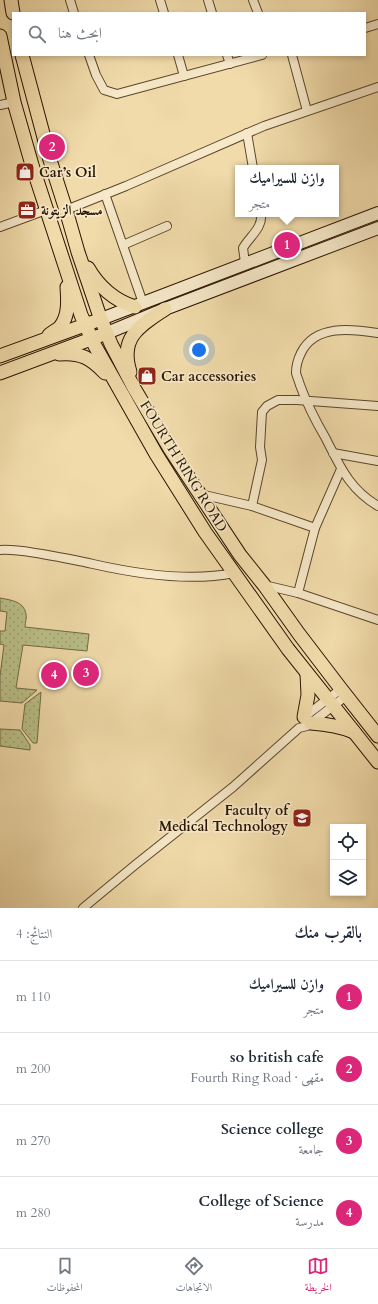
<!DOCTYPE html>
<html lang="ar">
<meta charset="utf-8">
<style>
:root{--surface:#fff;--page:#f2f2f3;--text:#1f2937;--muted:#747a83;--line:#e0e1e3;--accent:#db2777}
body{margin:0;font-family:Cardo,Amiri,serif;background:var(--page);color:var(--text);direction:rtl}
.controls{position:absolute;right:12px;bottom:12px;display:grid;overflow:hidden;border-radius:0px;box-shadow:0 2px 6px #0003}
.controls button{width:36px;height:36px;display:grid;place-items:center;padding:0;border:0;border-bottom:1px solid var(--line);background:var(--surface);color:var(--text);font:20px sans-serif}
.you{position:absolute;left:199px;top:350px;width:14px;height:14px;margin:-10px;border:3px solid #fff;border-radius:50%;background:#1a73e8;box-shadow:0 0 0 6px #1a73e833}
.badge{display:grid;place-items:center;width:26px;height:26px;border-radius:50%;background:var(--accent);color:#fff;font-size:13px;font-weight:700}
.pin{position:absolute;translate:-50% -50%;border:2px solid #fff;box-shadow:0 1px 4px #0006}
.popup{position:absolute;left:235px;top:165px;width:104px;height:52px;box-sizing:border-box;display:grid;place-content:center;border-radius:0px;background:var(--surface);filter:drop-shadow(0 1px 3px #0005);font-size:13px;white-space:nowrap;color:var(--muted)}
.popup b{font-size:15px;color:var(--text)}
.popup::after{content:'';position:absolute;left:50%;top:100%;margin-left:-8px;border:8px solid transparent;border-top-color:var(--surface)}
.list{margin:0;padding:0;list-style:none}
h2{display:flex;justify-content:space-between;align-items:center;height:52px;margin:0;padding:0 16px;font-size:17px}
h2 small{font-size:13px;font-weight:400;color:var(--muted)}
.list li{display:grid;grid-template-columns:26px 1fr auto;gap:12px;align-items:center;box-sizing:border-box;height:72px;padding:0 16px;border-top:1px solid var(--line)}
.list b{display:block;font-size:15px;white-space:nowrap}
.list p{margin:0;font-size:13px;white-space:nowrap;color:var(--muted)}
.list em{font-size:13px;font-style:normal;color:var(--muted)}
.icon{flex:none;width:22px;height:22px;fill:none;stroke:currentColor;stroke-width:2;stroke-linecap:round;stroke-linejoin:round}
.map{position:relative;flex:none;width:378px;height:908px;overflow:hidden;direction:ltr}
.search{position:absolute;background:var(--surface);box-shadow:0 2px 6px #0003;left:12px;right:12px;top:12px;height:44px;display:flex;align-items:center;gap:10px;box-sizing:border-box;padding:0 14px;border-radius:0px;color:var(--muted);font-size:15px}
.sheet{height:340px;background:var(--surface)}
nav{display:flex;justify-content:space-around;align-items:center;box-sizing:border-box;height:56px;border-top:1px solid var(--line);background:var(--surface);font-size:11px;color:var(--muted)}
nav a{display:grid;justify-items:center;gap:2px}
nav .on{color:var(--accent)}
.map>svg:first-child{display:block}
.park{fill:url(#park-dots);stroke:#716a44}
.lines{fill:none;stroke-linecap:round;stroke-linejoin:round}
.minor-casing{stroke:#5a462b;stroke-width:10}
.secondary-casing{stroke:#281401;stroke-width:14}
.primary-casing{stroke:#281401;stroke-width:15}
.minor{stroke:#f6e8c8;stroke-width:8}
.secondary{stroke:#f6e8c8;stroke-width:12}
.primary{stroke:#f1dbaa;stroke-width:13}
.labels{text-anchor:middle;stroke-width:3.5;stroke-linejoin:round;paint-order:stroke}
.poi-label{font-size:14px;font-weight:bold;fill:#281401;stroke:#f6e8c8;text-anchor:start}
.street-label{font-size:14px;fill:#281401;stroke:#f6e8c8}
</style>
<div class="map">
<svg width="378" height="908" viewBox="0 0 378 908">
<defs>
<pattern id="park-dots" width="8" height="8" patternUnits="userSpaceOnUse"><rect width="8" height="8" fill="#bac088"/><path d="M2 2h.1M6 6h.1" fill="none" stroke="#a0a474" stroke-width="1.8" stroke-linecap="round"/></pattern>
</defs>
<rect width="100%" height="100%" fill="#f1dbaa"/>
<filter id="stains"><feTurbulence type="fractalNoise" baseFrequency=".005" numOctaves="4"/><feColorMatrix values="0 0 0 0 .2 0 0 0 0 .09 0 0 0 0 .02 0 0 0 .5 -.17"/></filter>
<radialGradient id="worn" r=".72"><stop offset=".6" stop-color="#630" stop-opacity="0"/><stop offset="1" stop-color="#630" stop-opacity=".3"/></radialGradient>
<g class="park">
<path d="M 0,598 C 10,600 24,601 26,614 C 27,618 25,623 25,627 L 89,634 L 87,651 L 23,645 L 16,688 L 37,690 L 22,703 L 0,701 L 0,676 L 4,645 L 0,644 L 0,631 L 5,631 L 7,612 L 0,611 Z"/>
<polygon points="41,692 37,743 33,743 22,729 25,704"/>
<polygon points="0,729 20,730 30,745 30,750 0,746"/>
</g>
<g class="lines">
<g class="minor-casing">
<g id="minor">
<polyline points="70,0 74,13"/>
<polyline points="160,0 164,13"/>
<polyline points="208,0 212,13"/>
<polyline points="253,0 258,13"/>
<polyline points="365,28 378,24"/>
<polyline points="89,55 96,75 104,90 117,94 262,55"/>
<polyline points="178,55 184,76"/>
<polyline points="227,55 230,64"/>
<polyline points="292,55 307,111"/>
<polyline points="0,105 14,102"/>
<polyline points="247,133 253,168"/>
<polyline points="105,194 143,303"/>
<polyline points="66,210 126,186 264,126 378,87"/>
<polyline points="0,227 46,210"/>
<polyline points="123,245 167,226"/>
<path d="M 245,263 L 243,248 C 249,237 263,228 261,214"/>
<path d="M 378,333 C 352,329 315,324 301,353 C 298,359 296,366 296,373 C 297,377 299,381 300,385 C 307,404 315,420 325,437 C 340,466 349,489 378,506"/>
<polyline points="333,453 378,461"/>
<polyline points="200,494 252,506 315,528"/>
<polyline points="252,506 262,460 260,447 262,412 267,406 278,400 297,400 378,406"/>
<path d="M 0,550 C 15,549 28,552 42,554 C 59,557 76,560 93,564 C 137,574 189,582 234,573"/>
<polyline points="264,585 298,593 378,620"/>
<polyline points="298,593 315,528 341,469"/>
<polyline points="304,717 341,689"/>
<polyline points="83,908 135,865 233,787 299,728 307,726 346,696"/>
</g>
</g>
<g class="secondary-casing">
<g id="secondary">
<polyline points="101,319 378,213"/>
<polyline points="107,333 165,309 378,228"/>
</g>
</g>
<g class="primary-casing">
<g id="primary">
<polyline points="11,0 13,13"/>
<polyline points="0,36 14,102 32,165 81,315 95,346 156,454 205,532 288,649 378,762"/>
<polyline points="22,55 50,160 66,210 78,252 99,314 111,344 134,388 170,449 240,555 264,585 299,634 341,689 378,736"/>
<path d="M 88,268 C 98,286 115,301 135,307"/>
<path d="M 49,335 C 52,332 57,330 60,327 C 69,316 68,301 67,287"/>
<path d="M 59,354 C 80,352 91,358 105,373"/>
<polyline points="0,356 93,322"/>
<path d="M 130,372 C 119,337 140,326 165,309"/>
<polyline points="0,373 99,336"/>
<polyline points="304,717 308,695 307,674"/>
<path d="M 311,723 C 326,724 340,726 354,732"/>
</g>
</g>
<use href="#minor" class="minor"/>
<use href="#secondary" class="secondary"/>
<use href="#primary" class="primary"/>
</g>
<defs>
<g id="shop-square" transform="scale(1)"><rect x="-9" y="-9" width="18" height="18" rx="4" fill="#8f2418" stroke="#f6e8c8"/><path d="M-5-2.5h2.3a2.7 3.5 0 0 1 5.4 0H5L5.5 6h-11ZM-1.5-2.5h3a1.5 2.3 0 0 0-3 0Z" fill="#fff"/></g>
<g id="office-square" transform="scale(1)"><rect x="-9" y="-9" width="18" height="18" rx="4" fill="#8f2418" stroke="#f6e8c8"/><path d="M-6-3h4V-5.5h4V-3h4V5H-6ZM-1-4.5V-3h2v-1.5ZM-6 0V1H6V0Z" fill="#fff"/></g>
<g id="university-square" transform="scale(1)"><rect x="-9" y="-9" width="18" height="18" rx="4" fill="#8f2418" stroke="#f6e8c8"/><path d="M0-5L7-2L0 1L-7-2ZM-4 1L0 2.5L4 1V4Q0 6-4 4Z" fill="#fff"/></g>
</defs>
<g fill-rule="evenodd">
<use href="#shop-square" x="25" y="172"/>
<use href="#office-square" x="27" y="210"/>
<use href="#shop-square" x="147" y="376"/>
<use href="#university-square" x="302" y="818"/>
</g>
<g class="labels">
<g class="poi-label">
<text x="39" y="177">Car’s Oil</text>
<text x="41" y="215">مسجد الزيتونة</text>
<text x="161" y="381">Car accessories</text>
<text x="288" y="815" text-anchor="end">Faculty of<tspan x="288" dy="16">Medical Technology</tspan></text>
</g>
<g class="street-label">
<text transform="translate(184 466) rotate(58)" y="5">FOURTH RING ROAD</text>
</g>
</g>
<rect width="100%" height="100%" filter="url(#stains)"/>
<rect width="100%" height="100%" fill="url(#worn)"/>
</svg>
<div class="controls">
<button><svg class="icon" aria-label="locate" viewBox="0 0 24 24"><circle cx="12" cy="12" r="6"/><path d="M12 2v4M12 18v4M2 12h4M18 12h4"/></svg></button>
<button><svg class="icon" aria-label="layers" viewBox="0 0 24 24"><path d="M12 4l9 5-9 5-9-5zM3 14l9 5 9-5"/></svg></button>
</div>
<div class="you"></div>
<div class="pin badge" style="left:287px;top:245px">1</div>
<div class="popup"><b>وازن للسيراميك</b>متجر</div>
<div class="pin badge" style="left:52px;top:147px">2</div>
<div class="pin badge" style="left:86px;top:673px">3</div>
<div class="pin badge" style="left:54px;top:675px">4</div>
<div class="search"><svg class="icon" aria-label="search" viewBox="0 0 24 24"><circle cx="10" cy="10" r="6"/><path d="M15 15l6 6"/></svg>ابحث هنا</div>
</div>
<section class="sheet">
<h2>بالقرب منك<small>النتائج: 4</small></h2>
<ul class="list">
<li><span class="badge">1</span><div><b>وازن للسيراميك</b><p>متجر</p></div><em>110 m</em></li>
<li><span class="badge">2</span><div><b>so british cafe</b><p>مقهى · Fourth Ring Road</p></div><em>200 m</em></li>
<li><span class="badge">3</span><div><b>Science college</b><p>جامعة</p></div><em>270 m</em></li>
<li><span class="badge">4</span><div><b>College of Science</b><p>مدرسة</p></div><em>280 m</em></li>
</ul>
</section>
<nav>
<a class="on"><svg class="icon" aria-label="map" viewBox="0 0 24 24"><path d="M3 6l6-2 6 2 6-2v14l-6 2-6-2-6 2zM9 4v14M15 6v14"/></svg>الخريطة</a>
<a><svg class="icon" aria-label="directions" viewBox="0 0 24 24"><path d="M12 3l9 9-9 9-9-9zM9 14v-3h6M13 9l2 2-2 2"/></svg>الاتجاهات</a>
<a><svg class="icon" aria-label="saved" viewBox="0 0 24 24"><path d="M7 4h10v16l-5-4-5 4z"/></svg>المحفوظات</a>
</nav>
